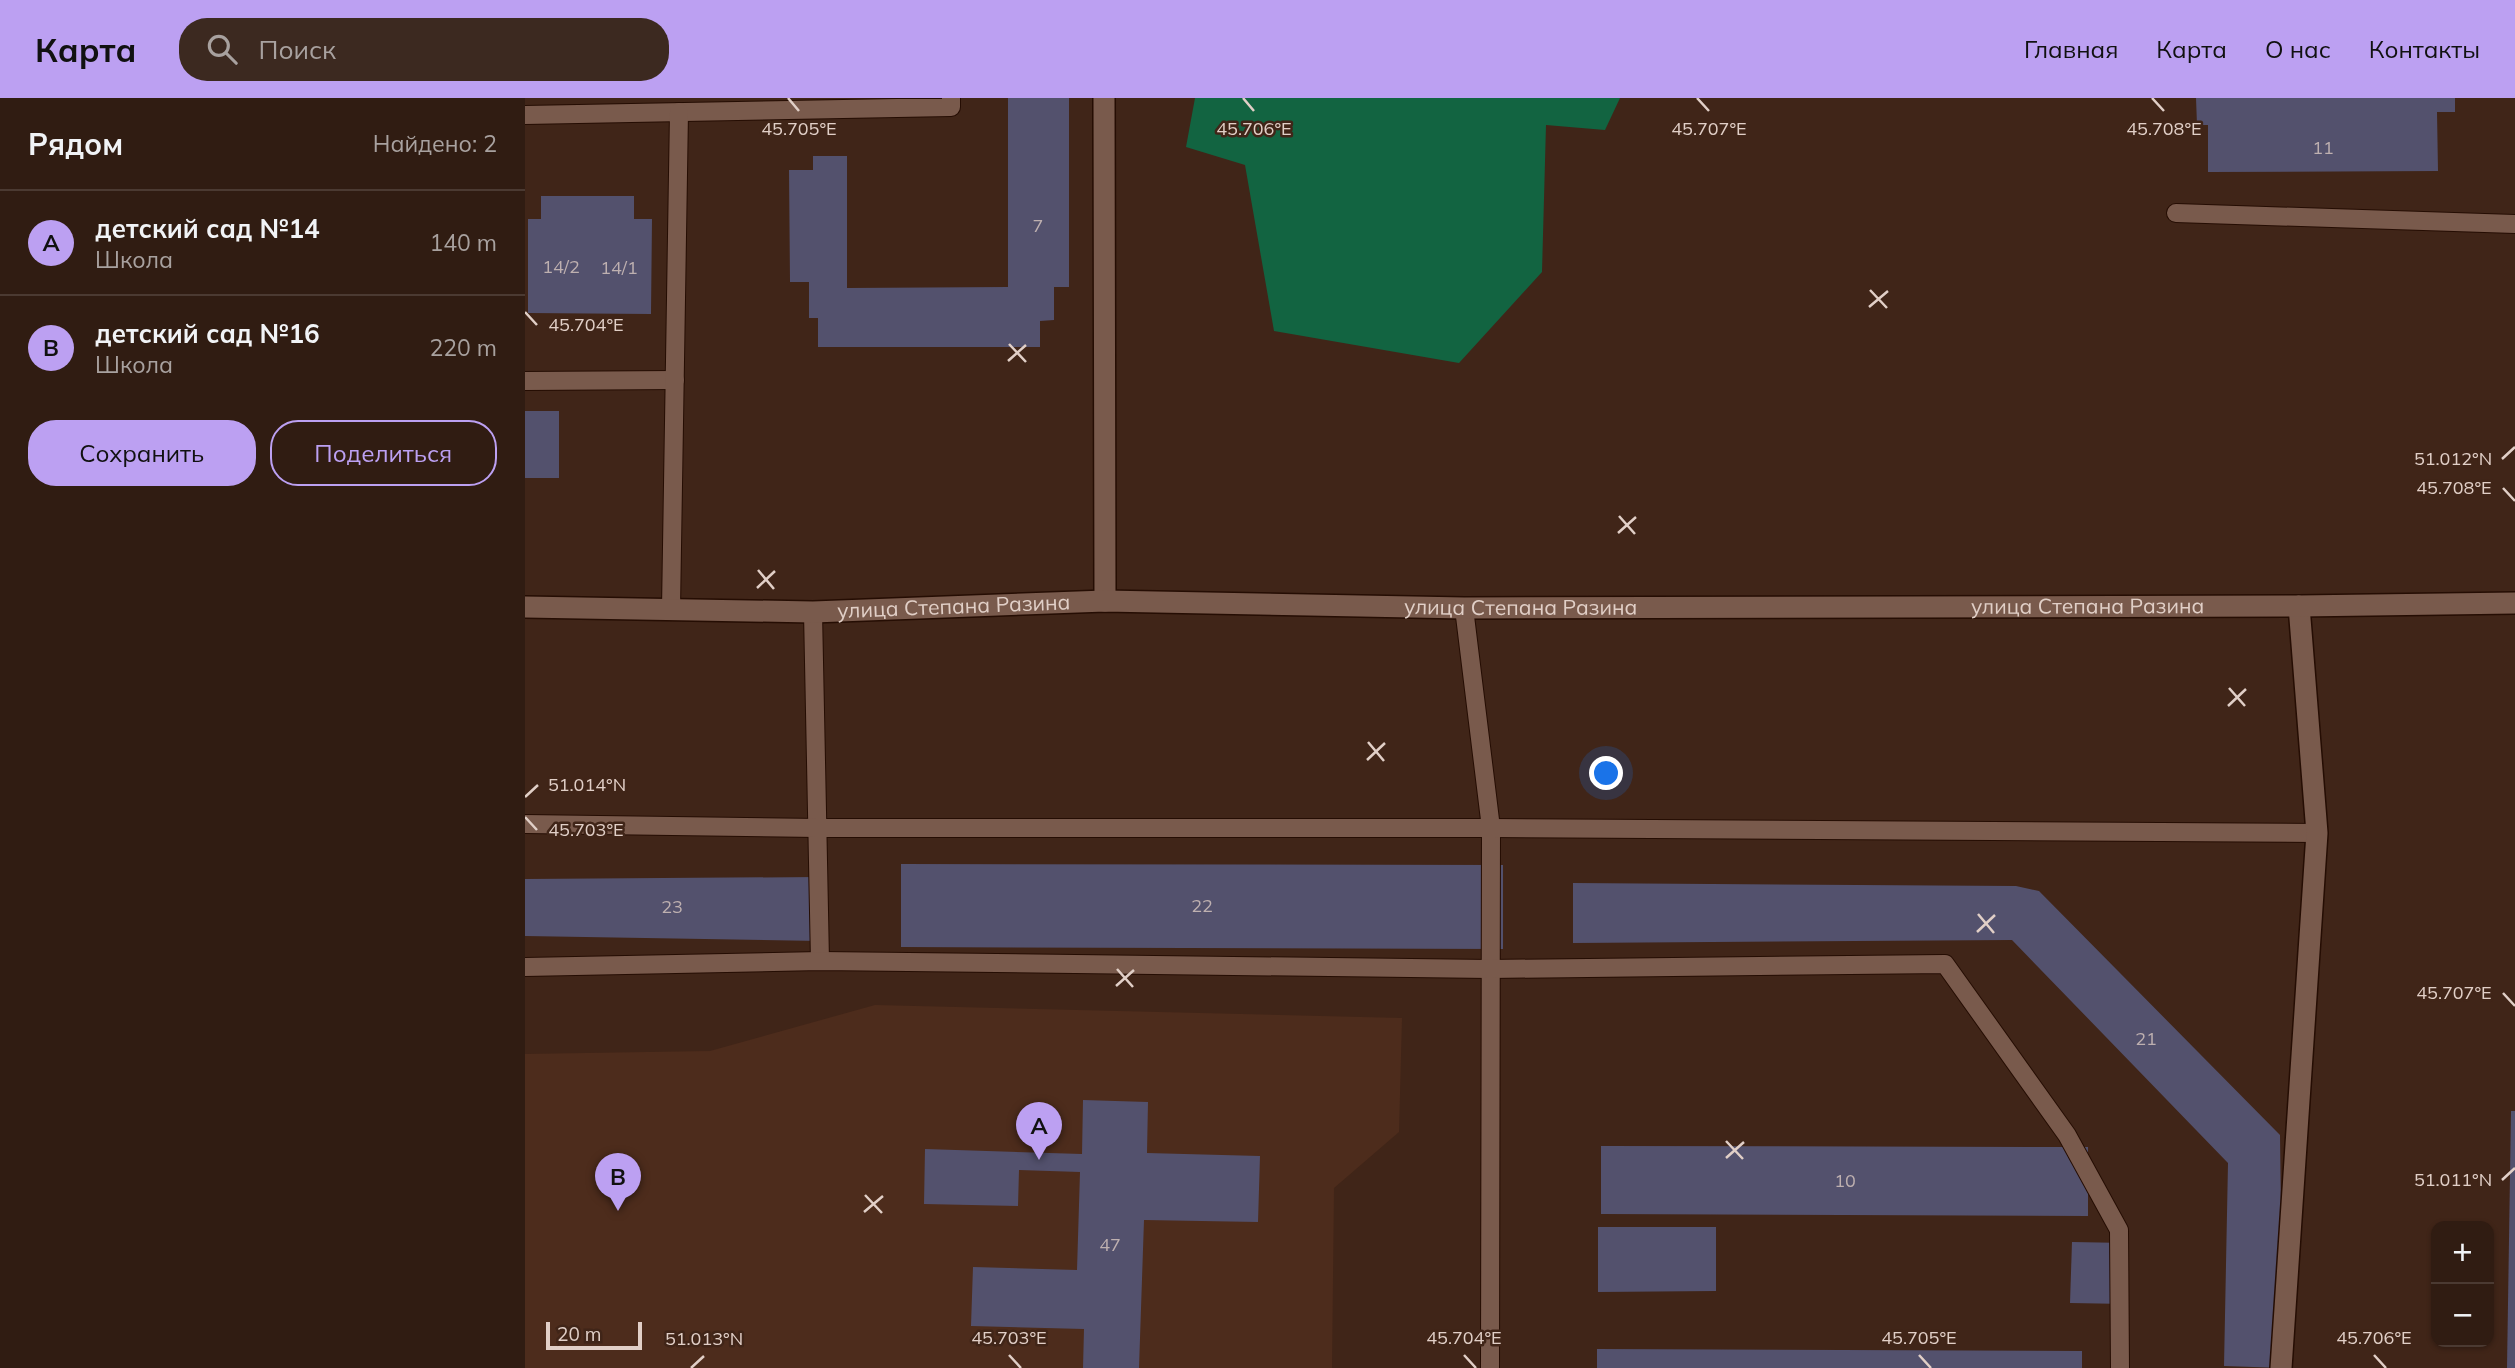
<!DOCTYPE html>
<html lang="ru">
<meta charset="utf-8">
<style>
:root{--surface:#301c12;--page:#3c2920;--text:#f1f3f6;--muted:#a8a19f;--line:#4b3a32;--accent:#bca0f2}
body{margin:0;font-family:Mulish,sans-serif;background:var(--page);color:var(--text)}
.controls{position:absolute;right:21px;bottom:21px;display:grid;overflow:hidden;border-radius:14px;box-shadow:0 2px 5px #0004}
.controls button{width:63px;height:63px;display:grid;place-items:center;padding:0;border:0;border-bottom:2px solid var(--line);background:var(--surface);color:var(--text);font:35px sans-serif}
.scale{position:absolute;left:21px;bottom:18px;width:96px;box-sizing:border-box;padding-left:7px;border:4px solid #e1cfc7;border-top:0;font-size:19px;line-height:24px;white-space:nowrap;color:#e1cfc7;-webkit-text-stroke:5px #402518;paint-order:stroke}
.you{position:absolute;left:1082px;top:676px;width:24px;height:24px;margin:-18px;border:5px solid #fff;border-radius:50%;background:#1a73e8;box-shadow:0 0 0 10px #1a73e833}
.badge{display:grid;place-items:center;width:46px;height:46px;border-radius:50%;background:var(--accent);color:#111;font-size:23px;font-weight:700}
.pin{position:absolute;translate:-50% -58px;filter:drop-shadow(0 2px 4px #0008)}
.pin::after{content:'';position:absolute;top:37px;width:24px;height:21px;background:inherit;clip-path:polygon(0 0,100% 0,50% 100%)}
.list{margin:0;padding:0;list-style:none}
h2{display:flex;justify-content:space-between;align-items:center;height:91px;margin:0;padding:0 28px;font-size:30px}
h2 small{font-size:23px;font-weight:400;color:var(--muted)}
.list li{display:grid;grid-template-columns:46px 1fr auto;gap:21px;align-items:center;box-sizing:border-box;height:105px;padding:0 28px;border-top:2px solid var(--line)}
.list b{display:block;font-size:26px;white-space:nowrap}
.list p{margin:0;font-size:23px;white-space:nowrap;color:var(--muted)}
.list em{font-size:23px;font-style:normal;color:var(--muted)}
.actions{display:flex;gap:14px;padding:21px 28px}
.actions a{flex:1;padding:16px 0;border:2px solid var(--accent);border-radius:28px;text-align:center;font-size:24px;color:var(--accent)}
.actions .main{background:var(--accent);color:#111}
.icon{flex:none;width:38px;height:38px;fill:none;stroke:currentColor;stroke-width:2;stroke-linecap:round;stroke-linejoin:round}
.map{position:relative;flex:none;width:1990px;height:1270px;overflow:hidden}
header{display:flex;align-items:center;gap:42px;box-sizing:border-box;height:98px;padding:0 35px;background:var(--accent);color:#111}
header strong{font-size:33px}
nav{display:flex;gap:38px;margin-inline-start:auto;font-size:24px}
.search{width:490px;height:63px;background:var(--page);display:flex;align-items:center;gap:18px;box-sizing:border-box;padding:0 24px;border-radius:28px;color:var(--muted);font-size:26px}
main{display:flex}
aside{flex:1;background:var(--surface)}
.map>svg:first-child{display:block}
.built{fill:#4d2c1c}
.green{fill:#126441}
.building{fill:#53516d}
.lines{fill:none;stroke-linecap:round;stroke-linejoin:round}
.service-casing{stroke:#250d03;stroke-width:20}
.minor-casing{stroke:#250d03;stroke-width:24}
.tertiary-casing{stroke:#250d03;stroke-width:24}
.service{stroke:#795a4c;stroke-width:18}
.minor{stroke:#795a4c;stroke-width:21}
.tertiary{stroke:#795a4c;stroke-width:21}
.ticks{fill:none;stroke:#e1cfc7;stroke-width:2.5}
.labels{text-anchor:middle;stroke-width:5;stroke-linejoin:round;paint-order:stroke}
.number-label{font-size:18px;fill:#beb0b0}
.street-label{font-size:21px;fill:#e1cfc7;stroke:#402518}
.ticks-label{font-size:18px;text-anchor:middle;fill:#e1cfc7;stroke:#402518;stroke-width:5;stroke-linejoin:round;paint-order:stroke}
</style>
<header>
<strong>Карта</strong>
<div class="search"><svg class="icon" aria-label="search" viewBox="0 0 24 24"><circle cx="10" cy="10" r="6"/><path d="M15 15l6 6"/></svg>Поиск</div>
<nav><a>Главная</a><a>Карта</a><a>О нас</a><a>Контакты</a></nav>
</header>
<main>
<aside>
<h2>Рядом<small>Найдено: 2</small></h2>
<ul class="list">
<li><span class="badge">A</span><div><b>детский сад №14</b><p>Школа</p></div><em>140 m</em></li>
<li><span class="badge">B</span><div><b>детский сад №16</b><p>Школа</p></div><em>220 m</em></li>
</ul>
<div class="actions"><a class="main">Сохранить</a><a>Поделиться</a></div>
</aside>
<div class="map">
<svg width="1990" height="1270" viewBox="0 0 1990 1270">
<rect width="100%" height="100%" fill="#402518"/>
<polygon class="built" points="350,907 877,920 874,1034 809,1090 807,1270 0,1270 0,956 185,953"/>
<polygon class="green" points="670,0 1095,0 1080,32 1021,27 1017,174 934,265 749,233 720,67 661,49"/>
<g class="building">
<polygon points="483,0 544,0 544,189 529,189 529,222 515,223 515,249 293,249 293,220 284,220 284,184 265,184 264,72 288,72 288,58 322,58 322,190 483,189"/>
<polygon points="1671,0 1930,0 1930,14 1912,14 1913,73 1683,74 1683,27 1672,27"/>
<polygon points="16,98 109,98 109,121 127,121 126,216 3,215 3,121 16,121"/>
<rect x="0" y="313" width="34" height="67"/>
<polygon points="376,766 978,767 978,851 376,849"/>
<polygon points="293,779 295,843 0,838 0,781"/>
<polygon points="1048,785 1491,788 1514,793 1755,1037 1758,1270 1699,1268 1703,1065 1487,842 1048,845"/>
<polygon points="558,1002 623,1004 622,1055 735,1058 733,1124 619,1122 614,1270 558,1270 559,1231 446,1228 448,1169 552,1172 555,1074 494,1072 493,1108 399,1106 400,1051 557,1056"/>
<polygon points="1986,1013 1990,1013 1990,1270 1982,1270"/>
<polygon points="1076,1048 1563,1049 1563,1118 1076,1116"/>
<polygon points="1073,1129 1191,1129 1191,1193 1073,1194"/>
<polygon points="1547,1144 1602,1145 1601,1206 1545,1205"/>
<polygon points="1072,1251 1557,1253 1557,1270 1072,1270"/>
</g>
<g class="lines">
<g class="service-casing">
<g id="service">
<polyline points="0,17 426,9 426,0"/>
<polyline points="1651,115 1990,126"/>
<polyline points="0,283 150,282"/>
<polyline points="939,510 966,730 965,1270"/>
<polyline points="146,511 154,14"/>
<polyline points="288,514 295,863"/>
<polyline points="0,726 293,730 966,730 1792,735"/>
<polyline points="0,869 295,863 965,871 1420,866 1542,1037 1594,1132 1595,1270"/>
</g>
</g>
<g class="minor-casing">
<g id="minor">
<polyline points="579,0 580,503"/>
<polyline points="1756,1270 1792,735 1774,508"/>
</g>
</g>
<g class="tertiary-casing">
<g id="tertiary">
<path id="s1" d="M 0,509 L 288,514 L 580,503 L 939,510 L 1774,508 L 1990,505"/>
</g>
</g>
<use href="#service" class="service"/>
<use href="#minor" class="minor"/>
<use href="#tertiary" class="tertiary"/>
</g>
<path class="ticks" d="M 263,0 L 274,13M 718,0 L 729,13M 1172,0 L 1184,13M 1627,0 L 1639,13M 1345,192 L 1362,210M 1344,209 L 1363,193M 0,214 L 12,227M 484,246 L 501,264M 483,263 L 501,247M 1977,361 L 1990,349M 1978,390 L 1990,403M 1094,418 L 1110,436M 1093,435 L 1111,419M 233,472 L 249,491M 232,490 L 250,473M 1704,590 L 1720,608M 1703,608 L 1721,591M 843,644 L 859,663M 842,662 L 860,645M 0,699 L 13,687M 0,719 L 12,732M 1453,816 L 1469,835M 1452,834 L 1470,817M 592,871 L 608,889M 591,888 L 609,872M 1978,895 L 1990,908M 1201,1043 L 1218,1061M 1201,1060 L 1219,1044M 1977,1082 L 1990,1070M 340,1097 L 357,1115M 339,1114 L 358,1098M 484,1257 L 496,1270M 939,1257 L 951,1270M 1394,1257 L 1406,1270M 1849,1257 L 1861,1270M 166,1270 L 179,1258"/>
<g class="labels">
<g class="number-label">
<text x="1798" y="56">11</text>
<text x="513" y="134">7</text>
<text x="36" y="175">14/2</text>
<text x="94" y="176">14/1</text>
<text x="677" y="814">22</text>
<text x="147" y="815">23</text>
<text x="1621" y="947">21</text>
<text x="1320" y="1089">10</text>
<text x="585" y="1153">47</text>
</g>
<g class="street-label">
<text dy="7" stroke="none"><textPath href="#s1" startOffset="429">улица Степана Разина</textPath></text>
<text dy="7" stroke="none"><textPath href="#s1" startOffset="996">улица Степана Разина</textPath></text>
<text dy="7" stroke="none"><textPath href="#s1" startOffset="1563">улица Степана Разина</textPath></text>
</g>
</g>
<g class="ticks-label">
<text x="274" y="37">45.705°E</text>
<text x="729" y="37">45.706°E</text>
<text x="1184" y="37">45.707°E</text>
<text x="1639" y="37">45.708°E</text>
<text x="61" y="233">45.704°E</text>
<text x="1928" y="367">51.012°N</text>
<text x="1929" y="396">45.708°E</text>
<text x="62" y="693">51.014°N</text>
<text x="61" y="738">45.703°E</text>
<text x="1929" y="901">45.707°E</text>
<text x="1928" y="1088">51.011°N</text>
<text x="484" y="1246">45.703°E</text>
<text x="939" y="1246">45.704°E</text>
<text x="1394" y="1246">45.705°E</text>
<text x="1849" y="1246">45.706°E</text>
<text x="179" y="1247">51.013°N</text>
</g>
</svg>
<div class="controls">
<button>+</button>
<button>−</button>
</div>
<div class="scale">20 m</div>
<div class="you"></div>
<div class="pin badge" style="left:514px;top:1062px">A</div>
<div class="pin badge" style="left:93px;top:1113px">B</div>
</div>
</main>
